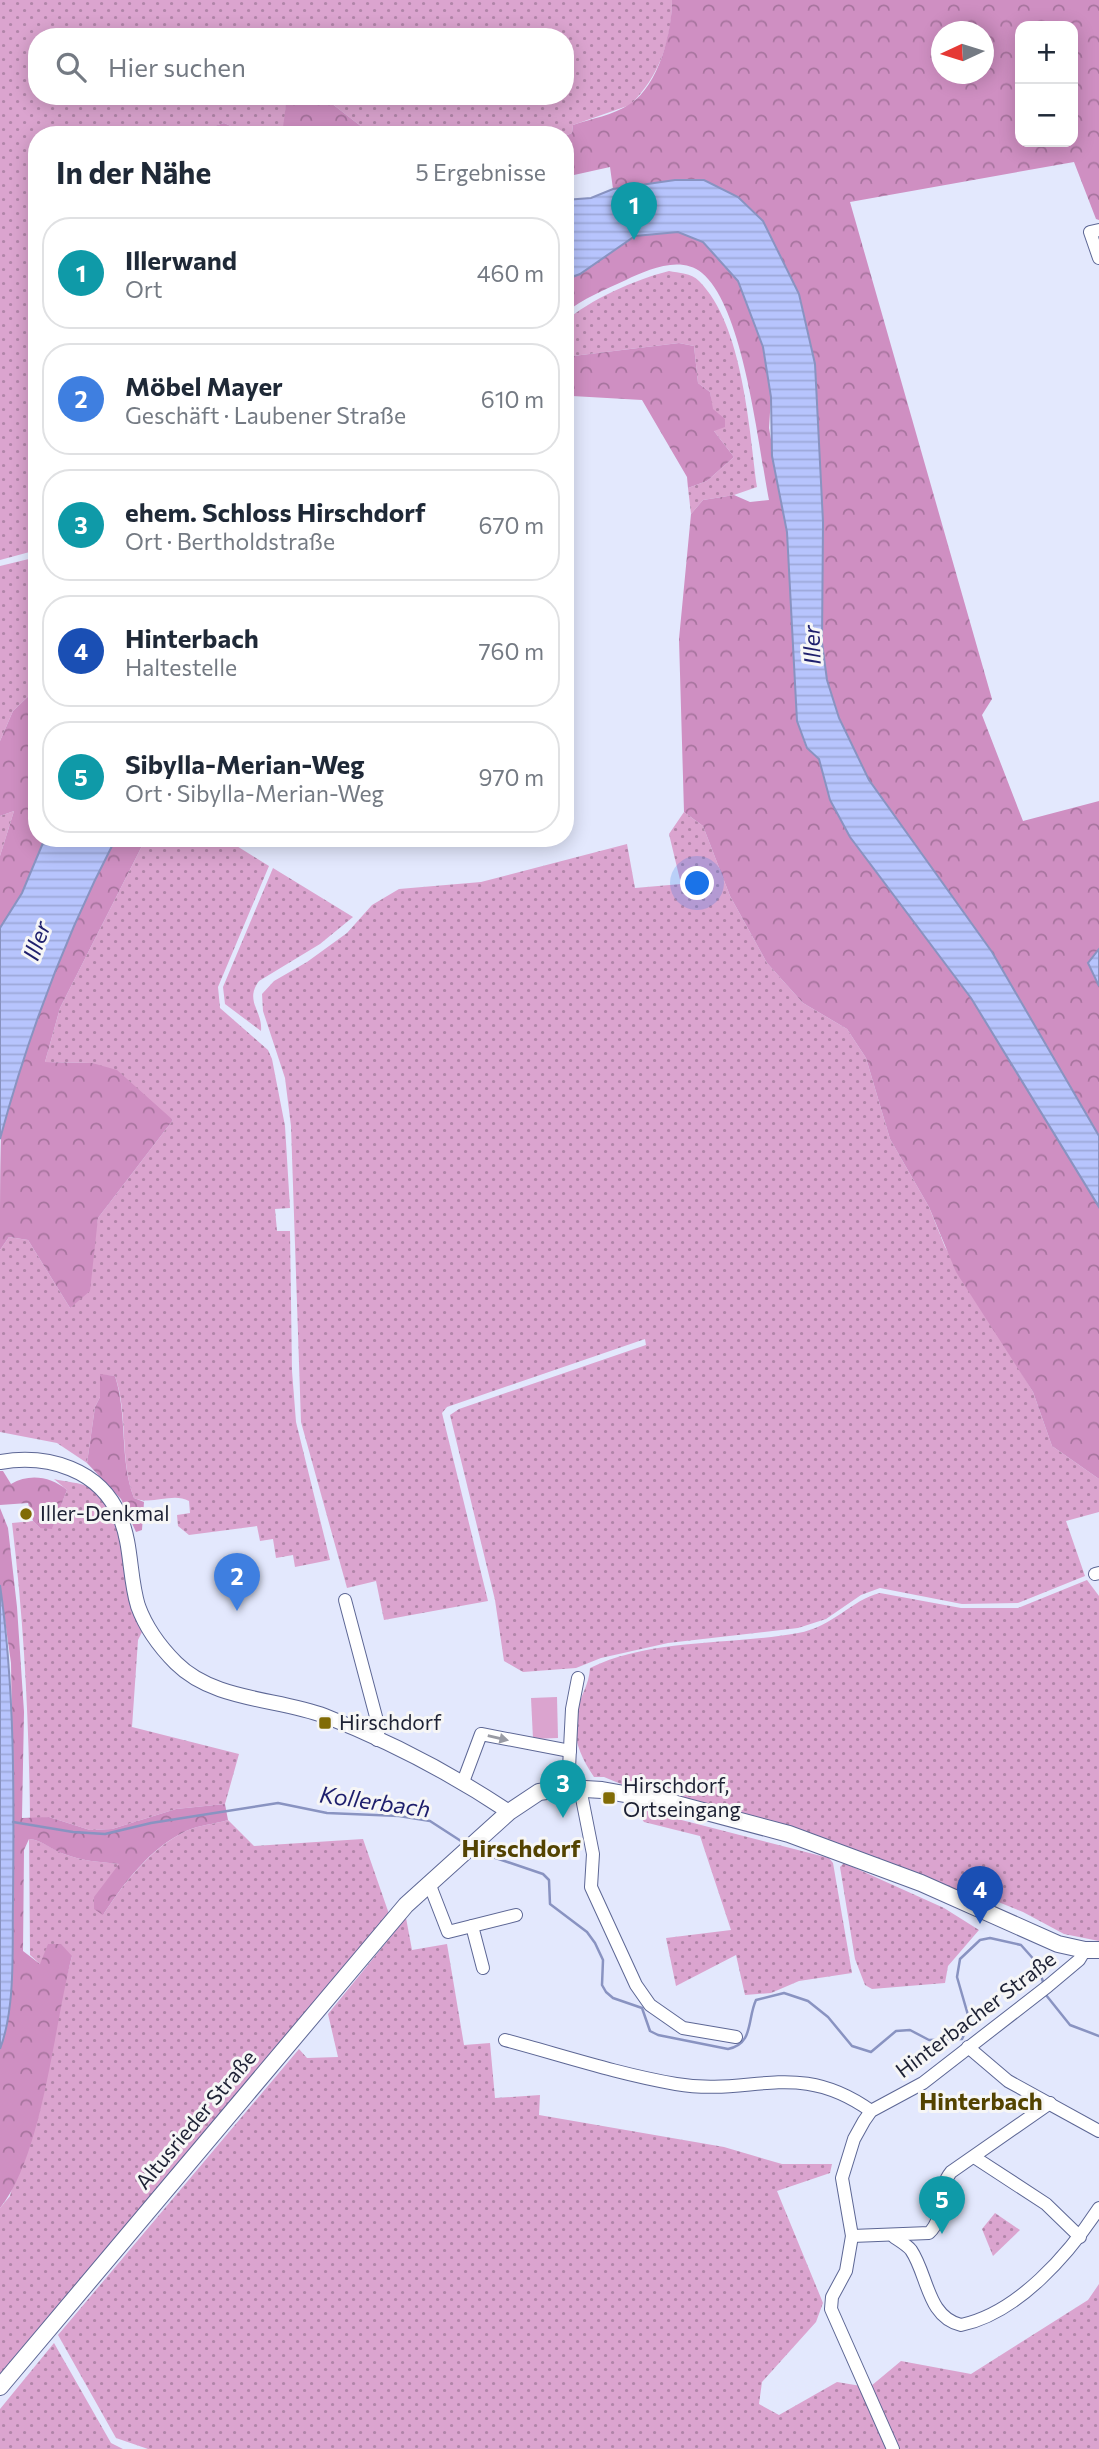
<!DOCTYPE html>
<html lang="de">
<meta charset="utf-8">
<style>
:root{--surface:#fff;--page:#f6f6f7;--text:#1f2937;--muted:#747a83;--line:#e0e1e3;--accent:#b45309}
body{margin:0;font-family:Commissioner,sans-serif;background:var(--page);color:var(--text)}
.controls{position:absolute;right:21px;top:21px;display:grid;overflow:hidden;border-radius:14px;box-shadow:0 4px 18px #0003}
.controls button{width:63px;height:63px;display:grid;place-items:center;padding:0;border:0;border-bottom:2px solid var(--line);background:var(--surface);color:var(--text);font:35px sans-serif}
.compass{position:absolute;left:931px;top:21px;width:63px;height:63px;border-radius:50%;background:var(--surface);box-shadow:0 4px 18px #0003;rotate:266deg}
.you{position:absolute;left:698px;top:884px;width:24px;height:24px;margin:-18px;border:5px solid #fff;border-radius:50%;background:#1a73e8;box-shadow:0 0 0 10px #1a73e833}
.badge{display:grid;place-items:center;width:46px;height:46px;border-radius:50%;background:var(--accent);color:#fff;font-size:23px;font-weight:700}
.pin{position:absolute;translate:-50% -58px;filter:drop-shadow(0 2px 4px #0008)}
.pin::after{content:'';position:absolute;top:37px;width:24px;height:21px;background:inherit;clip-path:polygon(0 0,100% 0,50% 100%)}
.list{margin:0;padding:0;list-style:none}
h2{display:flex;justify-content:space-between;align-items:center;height:91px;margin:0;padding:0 28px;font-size:30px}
h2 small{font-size:23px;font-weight:400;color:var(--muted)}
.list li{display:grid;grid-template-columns:46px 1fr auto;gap:21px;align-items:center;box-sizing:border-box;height:112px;margin:0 14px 14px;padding:0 14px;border:2px solid var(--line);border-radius:28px}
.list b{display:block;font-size:26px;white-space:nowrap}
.list p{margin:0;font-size:23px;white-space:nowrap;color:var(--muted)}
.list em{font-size:23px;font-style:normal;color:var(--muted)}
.icon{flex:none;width:38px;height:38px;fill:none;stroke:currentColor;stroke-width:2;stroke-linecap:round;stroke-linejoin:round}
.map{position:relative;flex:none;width:1099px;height:2449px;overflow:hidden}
.search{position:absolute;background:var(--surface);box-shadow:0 4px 18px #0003;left:28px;top:28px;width:546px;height:77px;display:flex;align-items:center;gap:18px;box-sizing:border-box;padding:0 24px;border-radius:28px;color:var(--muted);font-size:26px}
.panel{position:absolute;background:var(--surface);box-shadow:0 4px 18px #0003;left:28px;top:126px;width:546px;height:721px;border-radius:28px}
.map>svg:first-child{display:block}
.grass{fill:url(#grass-dots)}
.forest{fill:url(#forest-crowns);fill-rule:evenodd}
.pitch{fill:#dba4cf}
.water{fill:url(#water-rules);stroke:#8993c1;stroke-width:2}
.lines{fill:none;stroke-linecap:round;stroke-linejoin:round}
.stream{stroke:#8993c1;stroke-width:2.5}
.minor-casing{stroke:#5d6795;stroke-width:14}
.tertiary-casing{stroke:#5d6795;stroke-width:16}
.secondary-casing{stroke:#5d6795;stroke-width:18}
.minor{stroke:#fff;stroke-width:12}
.tertiary{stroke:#fff;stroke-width:14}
.secondary{stroke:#fff;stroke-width:16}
.oneway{fill:#999ba4}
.poi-dot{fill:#816b05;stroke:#f6f6f6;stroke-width:2.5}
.labels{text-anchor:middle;stroke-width:6;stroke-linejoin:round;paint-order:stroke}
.poi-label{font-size:21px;fill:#1d2134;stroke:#f6f6f6;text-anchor:start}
.street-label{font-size:21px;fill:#1d2134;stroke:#f6f6f6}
.water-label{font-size:23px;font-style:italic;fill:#1e1f6d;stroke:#f6f6f6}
.quarter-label{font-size:24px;font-weight:bold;fill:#534300;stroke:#f6f6f6}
</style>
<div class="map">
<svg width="1099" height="2449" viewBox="0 0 1099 2449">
<defs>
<pattern id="grass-dots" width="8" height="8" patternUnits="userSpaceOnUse" patternTransform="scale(1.75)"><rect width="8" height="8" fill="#dba4cf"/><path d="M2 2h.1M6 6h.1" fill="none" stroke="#b185a9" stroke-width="1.8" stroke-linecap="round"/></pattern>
<pattern id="forest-crowns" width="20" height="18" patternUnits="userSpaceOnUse" patternTransform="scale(1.75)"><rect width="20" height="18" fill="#cf8fc2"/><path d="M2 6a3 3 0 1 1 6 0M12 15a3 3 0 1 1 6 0" fill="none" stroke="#a7749e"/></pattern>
<pattern id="water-rules" width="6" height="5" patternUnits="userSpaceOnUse" patternTransform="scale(1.75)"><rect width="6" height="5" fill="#b7c4fd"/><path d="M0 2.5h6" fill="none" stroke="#9da8d9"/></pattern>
</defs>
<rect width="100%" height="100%" fill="#e3e8fd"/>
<g class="grass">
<path d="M 0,0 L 672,0 C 672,40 659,77 630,105 L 573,125 L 572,133 L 565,136 L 359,135 L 362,127 L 322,96 L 565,96 L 565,37 L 37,37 L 37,96 L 287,96 L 283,135 L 251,135 L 224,123 L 187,135 L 37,135 L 37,550 L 0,560 Z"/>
<path d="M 669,271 C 679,273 691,273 699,281 C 743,325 749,428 757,487 L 734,495 L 703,500 L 691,514 L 688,488 L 707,481 L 734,457 L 714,431 L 710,392 L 698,383 L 694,346 L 679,343 L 565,357 L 565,322 C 588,300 637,279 669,271 Z"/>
<polygon points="37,557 37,688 13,711 0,741 0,566"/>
<polygon points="14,811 0,856 0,816"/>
<polygon points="684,812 703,826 730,896 767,963 803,1003 847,1029 866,1058 890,1139 929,1207 945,1247 1033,1392 1052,1446 1099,1479 1099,1512 1066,1521 1085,1576 1018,1603 962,1604 880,1588 861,1595 826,1619 798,1628 668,1643 601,1658 576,1668 523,1672 504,1661 495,1600 450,1415 459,1409 646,1345 645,1339 447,1407 442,1413 488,1601 384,1620 376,1581 347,1588 301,1422 291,1126 285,1078 263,1011 262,994 274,981 307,962 347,933 372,905 399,889 481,882 627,844 635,888 681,884 669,834"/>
<path d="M 146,838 L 224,838 L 269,866 L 218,987 L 220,1008 L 268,1050 L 272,1059 L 285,1126 L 290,1208 L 275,1209 L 277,1231 L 290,1231 L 292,1371 L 296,1422 L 330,1560 L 295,1567 L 293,1555 L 276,1558 L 273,1539 L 260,1541 L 257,1526 L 189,1535 L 178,1526 L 177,1515 L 190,1513 L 189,1501 C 172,1492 152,1506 134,1498 C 119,1458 129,1417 115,1376 L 100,1375 L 100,1397 L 95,1407 L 87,1463 L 57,1443 L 0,1432 L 0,1250 L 9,1237 L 28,1240 L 70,1308 L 94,1242 L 98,1218 L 173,1120 L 92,1063 L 45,1062 L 60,1008 Z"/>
<path d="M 273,868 L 353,917 L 320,944 L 259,981 C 244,1001 263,1011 261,1031 L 225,1004 L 223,987 Z"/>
<path d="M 54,1479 C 64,1482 81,1482 91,1488 C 127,1508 125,1596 142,1632 L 138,1640 L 132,1727 L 239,1754 L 225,1804 L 176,1809 L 112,1829 L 90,1830 L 49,1817 L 30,1820 C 29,1720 24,1622 12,1523 L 33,1521 L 40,1528 L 52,1528 L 67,1490 Z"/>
<path d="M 1087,1580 L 1099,1596 L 1099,1941 L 1064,1934 L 1023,1912 L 991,1899 L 979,1900 L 921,1876 L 633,1789 L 604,1777 L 594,1777 C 580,1756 571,1736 577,1710 C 581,1695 589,1685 590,1668 C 650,1638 733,1645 798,1633 C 833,1627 851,1600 880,1593 L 961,1608 L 1018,1608 Z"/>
<polygon points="635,1808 829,1858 833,1863 852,1973 799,1981 771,1993 745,1995 736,1955 676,1986 666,1938 731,1930 700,1836 644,1822"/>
<path d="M 228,1820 L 254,1846 L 363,1839 L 389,1914 L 0,2379 L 0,2208 L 10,2196 L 72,1956 L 40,1964 L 30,1955 L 29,1839 C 43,1840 52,1850 64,1854 C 82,1861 101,1862 119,1864 L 103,1915 C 124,1883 151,1848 186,1831 C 199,1825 215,1824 228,1820 Z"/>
<polygon points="844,1863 944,1908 979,1930 948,1966 945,1983 872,1989 865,1985 855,1959 840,1867"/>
<polygon points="406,1918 412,1950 447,1944 464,2045 490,2043 495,2098 540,2095 539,2115 724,2147 782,2164 832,2164 830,2173 777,2191 823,2303 816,2322 762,2382 759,2404 779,2415 837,2382 861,2386 888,2449 148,2449 116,2438 58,2335 299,2049 307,2058 338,2057 328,2014"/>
<polygon points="995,2213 1020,2230 993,2256 982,2229"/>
<polygon points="1099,2284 1099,2449 896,2449 871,2386 901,2361 971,2374 1088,2300"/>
<polygon points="54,2343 111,2443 123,2449 0,2449 0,2409"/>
</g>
<g class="forest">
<path d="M 672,0 L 1099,0 L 1099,220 L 1096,219 L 1074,162 L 850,202 L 992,699 L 982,715 L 1023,821 L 1099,801 L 1099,949 L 1088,963 L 1099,986 L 1099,1136 L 992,952 L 869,780 L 839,718 L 827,680 L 822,643 L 823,522 L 815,364 L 704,180 L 675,180 L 613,189 L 610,167 L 565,177 L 565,136 L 572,133 L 573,125 C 590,119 614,115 630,104 C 659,85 672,32 672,0 ZM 1020,26 L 1073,26 L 1073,142 L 1020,142 ZM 942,32 L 984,32 L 984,74 L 942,74 Z"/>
<polygon points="287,96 322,96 362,127 359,135 282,135"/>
<polygon points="224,123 251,135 187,135 188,134"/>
<path d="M 678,232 L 703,242 L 738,281 L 763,347 L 771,397 L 769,428 L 787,532 L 797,721 L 806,747 L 819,759 L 850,837 L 971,998 L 1099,1207 L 1099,1479 L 1052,1446 L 1033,1392 L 956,1272 L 929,1207 L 890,1139 L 866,1058 L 847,1029 L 803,1003 L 767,963 L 730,896 L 703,826 L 684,812 L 679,639 L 691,514 L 703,500 L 734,495 L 750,502 L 769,500 C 758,445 744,308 702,273 C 680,255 647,270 626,280 C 606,289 582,299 565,313 L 565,280 L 580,274 L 635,236 Z"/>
<polygon points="679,343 694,346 698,383 710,392 713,409 725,419 725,427 714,431 734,457 707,481 688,488 687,477 642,400 572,396 565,393 565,357"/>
<polygon points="37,688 37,838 45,838 22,893 0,928 0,856 14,811 0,816 0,741 13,711"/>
<path d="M 116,838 L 146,838 L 60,1008 L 45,1062 L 92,1063 L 117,1070 L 173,1120 L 98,1218 L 90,1291 L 70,1308 L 28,1240 L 9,1237 L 0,1250 C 0,1215 0,1170 1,1137 C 19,1039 70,927 116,838 Z"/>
<path d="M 100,1374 L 115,1376 C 128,1417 119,1458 134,1498 L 144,1502 L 142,1530 L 136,1532 L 121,1499 L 87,1463 L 95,1407 L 100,1397 Z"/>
<path d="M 0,1471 L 3,1471 L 11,1484 C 30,1473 51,1477 67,1490 L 52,1529 L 40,1528 L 33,1521 L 28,1503 L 0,1505 Z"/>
<path d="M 0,1508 L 8,1528 L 17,1607 L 24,1712 L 22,1818 L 49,1817 L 90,1830 L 112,1829 L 176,1809 L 225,1804 L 228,1820 C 215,1824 199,1825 186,1831 C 150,1848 124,1883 103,1915 L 94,1909 L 94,1897 L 119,1864 C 100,1862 82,1861 64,1854 C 51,1850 43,1840 29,1839 L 24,1850 L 23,1951 L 40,1964 L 48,1944 L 61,1944 L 72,1956 C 54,2025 43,2155 0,2208 L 0,2050 L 11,1985 L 13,1788 L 11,1663 L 0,1585 Z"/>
</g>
<polygon class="pitch" points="557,1697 558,1738 533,1739 531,1698"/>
<g class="water">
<polygon points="675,180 704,180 738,197 763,221 799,294 815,364 823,522 822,643 827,680 839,718 869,780 992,952 1099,1136 1099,1207 971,998 850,837 830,800 819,759 807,748 797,721 787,532 772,456 771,397 763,347 738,281 703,242 678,232 635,236 580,274 565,280 565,200 591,198 613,189"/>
<path d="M 45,838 L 116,838 C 66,934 28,1035 0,1139 L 0,928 L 22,893 Z"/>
<polygon points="1099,949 1099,986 1088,963"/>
<path d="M 0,1585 C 15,1690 14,1795 13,1901 C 12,1946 16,2007 0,2049 Z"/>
</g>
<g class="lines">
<g class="stream">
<polyline points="13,1822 73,1832 105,1834 151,1823 278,1803 327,1813 399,1816 430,1821 464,1843"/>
<path d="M 475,1851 L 543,1874 L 549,1880 L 550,1904 L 587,1932 L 595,1943 L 603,1960 L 602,1985 L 606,1992 L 613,1998 L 642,2008 L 650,2031 L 658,2035 L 728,2049 C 754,2044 747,2019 756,2000 L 784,1993 L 808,2001 L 828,2017 L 852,2046 L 871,2052 L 896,2031 L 910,2030 L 929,2040 L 962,2039 L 970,2022 L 957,1977 L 960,1959 L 980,1940 L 990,1938 L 1021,1945 L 1037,1963 L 1044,1985"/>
<polyline points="1046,1995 1070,2025 1099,2036"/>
</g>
<g class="minor-casing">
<g id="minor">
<polyline points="1099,230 1090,232 1099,258"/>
<polyline points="1095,1574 1099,1573"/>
<polyline points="345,1600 379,1728 377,1740"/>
<polyline points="463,1782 481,1734 570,1751"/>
<polyline points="568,1788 572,1709 578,1678"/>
<polyline points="580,1788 593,1854 591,1887 636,1985 650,2005 683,2028 736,2037"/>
<polyline points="429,1883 448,1932 516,1915"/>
<polyline points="472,1926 483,1968"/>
<path d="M 505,2040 C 561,2055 618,2074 676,2084 C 751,2097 797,2058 871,2111"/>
<polyline points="968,2047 1008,2081 1099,2131"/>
<polyline points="974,2157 1046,2204 1080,2237"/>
<path d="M 852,2236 L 929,2233 C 946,2217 936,2190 951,2172 L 1050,2103"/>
<path d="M 894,2237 C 900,2241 907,2245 911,2250 C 928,2275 927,2317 961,2325 C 1018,2313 1069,2254 1099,2208"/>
<polyline points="893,2449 831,2309 832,2297 846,2271 852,2236 842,2178 854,2139 864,2121 871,2111 923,2083 1048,1986 1079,1960 1085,1950"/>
</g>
</g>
<g class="tertiary-casing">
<path id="tertiary" d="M 0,1462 C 48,1454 100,1469 120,1517 C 132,1545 129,1577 138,1606 C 146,1628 160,1647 176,1663 C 214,1701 277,1698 325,1716 C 389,1741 452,1774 509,1812"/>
</g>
<g class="secondary-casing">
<polyline id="secondary" points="0,2387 406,1905 509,1812 539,1792 568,1788 602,1790 669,1802 789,1834 921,1883 1058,1944 1085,1950 1099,1950"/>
</g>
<use href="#minor" class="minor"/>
<use href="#tertiary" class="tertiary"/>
<use href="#secondary" class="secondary"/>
</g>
<defs><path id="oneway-solid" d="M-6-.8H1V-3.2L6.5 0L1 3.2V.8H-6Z" transform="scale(1.75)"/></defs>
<use class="oneway" href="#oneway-solid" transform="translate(498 1738) rotate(13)"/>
<g class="poi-dot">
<circle cx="26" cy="1514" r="7"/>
<rect x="318" y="1716" width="14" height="14" rx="3.5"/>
<rect x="602" y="1791" width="14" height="14" rx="3.5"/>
</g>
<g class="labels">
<g class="poi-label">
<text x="40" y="1521">Iller-Denkmal</text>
<text x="339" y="1730">Hirschdorf</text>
<text x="623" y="1793">Hirschdorf,<tspan x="623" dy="24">Ortseingang</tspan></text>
</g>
<g class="street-label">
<text transform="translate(976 2015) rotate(-37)" y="7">Hinterbacher Straße</text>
<text transform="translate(196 2120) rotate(-50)" y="7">Altusrieder Straße</text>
</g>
<g class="water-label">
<text transform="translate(812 645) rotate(-92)" y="8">Iller</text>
<text transform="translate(37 941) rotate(-70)" y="8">Iller</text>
<text transform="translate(375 1802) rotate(8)" y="8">Kollerbach</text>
</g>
<g class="quarter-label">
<text x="521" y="1857">Hirschdorf</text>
<text x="981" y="2110">Hinterbach</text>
</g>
</g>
</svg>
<div class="controls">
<button>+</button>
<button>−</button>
</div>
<svg class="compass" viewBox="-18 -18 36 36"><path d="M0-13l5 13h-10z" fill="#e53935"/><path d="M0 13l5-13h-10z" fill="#747a83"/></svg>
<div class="you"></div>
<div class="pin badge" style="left:634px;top:240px;background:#0f9aa8">1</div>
<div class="pin badge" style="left:237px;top:1611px;background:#3f7fe0">2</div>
<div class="pin badge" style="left:563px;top:1818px;background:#0f9aa8">3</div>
<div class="pin badge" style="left:980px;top:1924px;background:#1a4fb4">4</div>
<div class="pin badge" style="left:942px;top:2234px;background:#0f9aa8">5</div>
<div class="search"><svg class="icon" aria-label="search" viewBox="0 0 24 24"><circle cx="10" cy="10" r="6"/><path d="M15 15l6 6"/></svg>Hier suchen</div>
<section class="panel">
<h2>In der Nähe<small>5 Ergebnisse</small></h2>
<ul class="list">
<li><span class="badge" style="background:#0f9aa8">1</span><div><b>Illerwand</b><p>Ort</p></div><em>460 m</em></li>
<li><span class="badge" style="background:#3f7fe0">2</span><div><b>Möbel Mayer</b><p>Geschäft · Laubener Straße</p></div><em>610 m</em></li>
<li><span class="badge" style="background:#0f9aa8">3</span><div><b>ehem. Schloss Hirschdorf</b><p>Ort · Bertholdstraße</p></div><em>670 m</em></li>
<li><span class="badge" style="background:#1a4fb4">4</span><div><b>Hinterbach</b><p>Haltestelle</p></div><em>760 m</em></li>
<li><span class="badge" style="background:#0f9aa8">5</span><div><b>Sibylla-Merian-Weg</b><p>Ort · Sibylla-Merian-Weg</p></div><em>970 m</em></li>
</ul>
</section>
</div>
